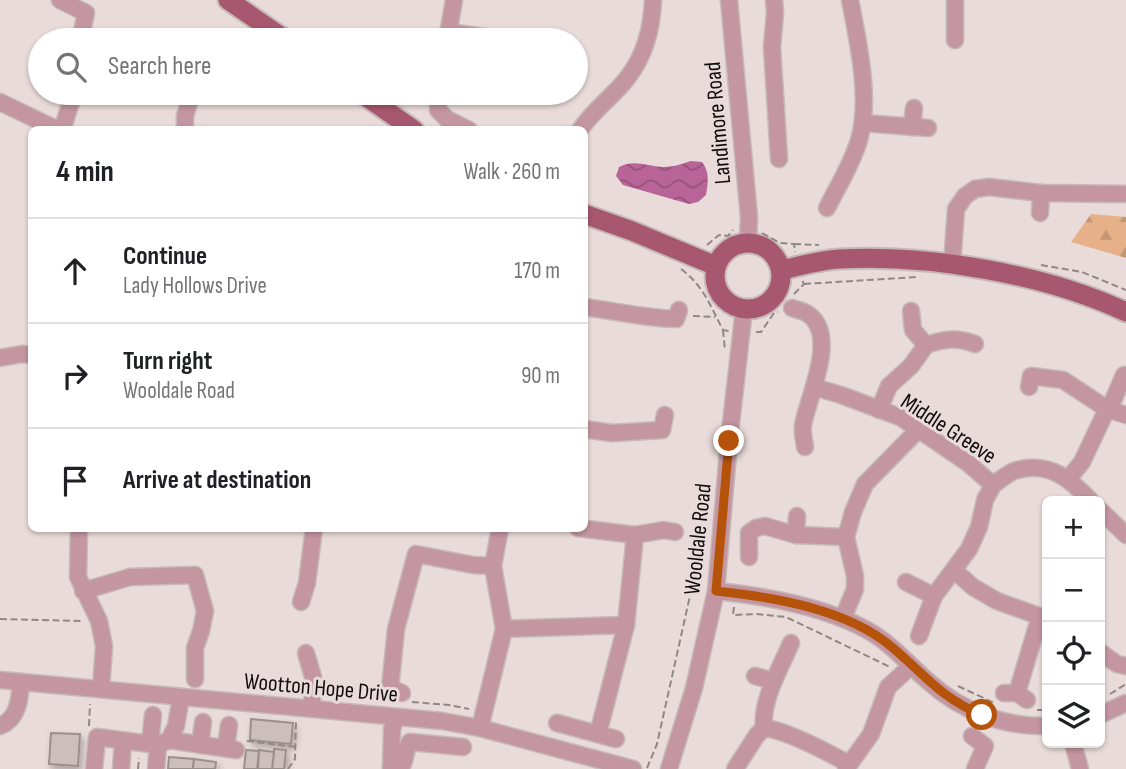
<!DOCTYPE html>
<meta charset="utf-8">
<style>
:root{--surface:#fff;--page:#f2f2f2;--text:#202124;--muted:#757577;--line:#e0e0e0}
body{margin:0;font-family:"Sofia Sans Condensed",sans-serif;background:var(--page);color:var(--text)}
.controls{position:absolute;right:21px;bottom:21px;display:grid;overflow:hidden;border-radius:10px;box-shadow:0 2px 5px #0004}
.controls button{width:63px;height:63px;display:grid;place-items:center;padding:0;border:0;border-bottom:2px solid var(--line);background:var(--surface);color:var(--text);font:35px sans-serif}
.stop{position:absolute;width:21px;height:21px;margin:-16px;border:5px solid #b45309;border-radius:50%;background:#fff}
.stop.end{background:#b45309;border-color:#fff;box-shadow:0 2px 7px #0008}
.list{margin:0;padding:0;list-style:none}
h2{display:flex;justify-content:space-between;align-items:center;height:91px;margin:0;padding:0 28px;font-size:30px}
h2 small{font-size:23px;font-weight:400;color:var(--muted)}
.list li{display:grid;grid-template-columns:46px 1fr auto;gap:21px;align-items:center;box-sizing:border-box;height:105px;padding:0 28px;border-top:2px solid var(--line)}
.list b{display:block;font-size:26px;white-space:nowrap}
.list p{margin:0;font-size:23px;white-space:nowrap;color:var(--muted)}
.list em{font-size:23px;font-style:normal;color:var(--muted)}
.icon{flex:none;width:38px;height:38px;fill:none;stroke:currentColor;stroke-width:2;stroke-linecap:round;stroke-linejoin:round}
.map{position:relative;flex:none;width:1126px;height:769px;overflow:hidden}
.search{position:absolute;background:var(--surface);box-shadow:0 2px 5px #0004;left:28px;top:28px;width:560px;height:77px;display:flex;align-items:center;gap:18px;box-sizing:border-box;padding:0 24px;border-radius:38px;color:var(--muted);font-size:26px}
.panel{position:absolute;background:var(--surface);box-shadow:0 2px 5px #0004;left:28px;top:126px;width:560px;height:406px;border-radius:10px}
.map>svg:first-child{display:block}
.forest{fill:url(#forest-firs)}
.water{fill:url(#water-waves)}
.building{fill:#ccbfbb;stroke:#9b8f8b;stroke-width:2;filter:url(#shadow)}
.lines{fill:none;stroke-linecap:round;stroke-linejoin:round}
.minor-casing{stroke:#c6bab9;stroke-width:19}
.major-casing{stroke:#c6bab9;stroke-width:23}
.path{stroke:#918786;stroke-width:2;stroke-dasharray:7 3.5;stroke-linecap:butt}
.minor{stroke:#c496a2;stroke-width:16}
.major{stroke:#a7576f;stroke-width:19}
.route{stroke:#b45309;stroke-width:9}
.labels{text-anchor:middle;stroke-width:6;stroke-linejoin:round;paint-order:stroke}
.street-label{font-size:23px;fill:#110d0d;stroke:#e9dbda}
</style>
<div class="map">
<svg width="1126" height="769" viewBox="0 0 1126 769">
<defs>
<pattern id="forest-firs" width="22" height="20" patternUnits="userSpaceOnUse" patternTransform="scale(1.75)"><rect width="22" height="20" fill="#e6b188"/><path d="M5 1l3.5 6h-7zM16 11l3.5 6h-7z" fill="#c49774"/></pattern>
<pattern id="water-waves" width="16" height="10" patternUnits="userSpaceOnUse" patternTransform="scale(1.75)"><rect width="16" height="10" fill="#b96499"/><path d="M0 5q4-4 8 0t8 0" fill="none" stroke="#95517b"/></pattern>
<filter id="shadow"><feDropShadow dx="2.5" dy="4.5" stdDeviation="3.5" flood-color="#0004"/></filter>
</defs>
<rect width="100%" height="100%" fill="#e9dbda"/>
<polygon class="forest" points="1091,214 1126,217 1126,258 1071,242"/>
<path class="water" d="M 691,161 L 702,162 C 710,172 708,183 706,195 L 698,202 L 689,204 L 623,185 L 616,176 L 619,167 C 634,159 647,166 663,167 C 673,167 682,164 691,161 Z"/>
<g class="building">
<polygon points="251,719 293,723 291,744 250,740"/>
<polygon points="51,733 80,734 78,766 49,764"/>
<polygon points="274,749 286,750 284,769 272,769"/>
<polygon points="246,750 259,751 257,769 244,769"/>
<polygon points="259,750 274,752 272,769 258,769"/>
<polygon points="169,757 194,759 193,769 168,769"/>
<polygon points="194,759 216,762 215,769 193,769"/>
</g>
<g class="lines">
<g class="minor-casing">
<g id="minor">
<polyline points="60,0 86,13 80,40"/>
<polyline points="729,0 749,217 748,242"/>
<polyline points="774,0 775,13 772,47 779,159"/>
<polyline points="955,0 955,40"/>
<polyline points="449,32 504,40"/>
<polyline points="447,40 454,0"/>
<polyline points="438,93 438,110 447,119 469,130"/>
<polyline points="0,102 58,130"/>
<polyline points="863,123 928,128"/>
<polyline points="912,127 914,108"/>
<polyline points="62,130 74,93"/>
<polyline points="185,130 185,116 192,93"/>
<path d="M 580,130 C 593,110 614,96 628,77 C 645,55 652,27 653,0"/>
<path d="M 827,208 C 838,186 852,164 859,140 C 871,99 858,41 850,0"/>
<polyline points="1040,213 1041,193"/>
<polyline points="952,265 956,209 965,196 975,189 989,187 1041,193 1126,194"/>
<path d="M 584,307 C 615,311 646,318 676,319 L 679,310"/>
<path d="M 792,308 C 797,310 804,311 808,314 C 839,335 808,397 803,425 C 802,431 804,440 805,447"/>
<path d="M 911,311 L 913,330 L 926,345 C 944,339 956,337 975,344"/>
<polyline points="0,358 22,354 32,355"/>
<path d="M 814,387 L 841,395 L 900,417 L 969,464 L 993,485 C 1000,480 1009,472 1017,470 C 1050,461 1071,480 1091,501"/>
<polyline points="1029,387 1031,376 1063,380 1107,409 1126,415"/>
<polyline points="879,410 889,386 911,366 926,345"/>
<polyline points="1109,410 1124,375"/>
<polyline points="584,429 612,433 662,430 665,415"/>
<polyline points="1069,478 1082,462 1107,409"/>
<polyline points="1100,510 1126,535"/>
<polyline points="79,528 78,577 99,621 104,646 101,689"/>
<polyline points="578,528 635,535 626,625 598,734"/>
<polyline points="635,535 664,530 675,532"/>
<polyline points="796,535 797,516"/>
<polyline points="749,557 749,533 756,528 765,526 796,535 846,537"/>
<polyline points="955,571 973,587 997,601 1047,619"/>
<polyline points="906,582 934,596"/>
<polyline points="83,591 130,577 195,575 205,611 201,631 195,648 195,679"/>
<path d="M 716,591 C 766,596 823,606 867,630 C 891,643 908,664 929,682 C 961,711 1003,727 1047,726"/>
<polyline points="301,602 307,583 314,528"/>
<polyline points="843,618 855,589 855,576 846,537 853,512 865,484 918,430"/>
<polyline points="504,629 626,625"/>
<polyline points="919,636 934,596 969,549 979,527 985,500 993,485"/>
<polyline points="1100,652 1117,664 1126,666"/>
<polyline points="306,653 313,677 312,708"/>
<polyline points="755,676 774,681"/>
<polyline points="0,680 442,721 480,728 633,769"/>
<polyline points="402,693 390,688 396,629 416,554 473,565 493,566"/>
<polyline points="1004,693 1017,693 1027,700"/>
<polyline points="1017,693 1040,616"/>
<polyline points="1100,715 1126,703"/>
<polyline points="557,723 616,739"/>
<path d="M 0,726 C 18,719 20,699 21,682"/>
<polyline points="480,728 504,629 493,566 500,528"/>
<path d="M 764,728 C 761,700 780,669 791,643"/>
<polyline points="972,736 985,746 975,769"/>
<polyline points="169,740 236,750"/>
<polyline points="1073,743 1080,769"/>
<polyline points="150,744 153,715"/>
<polyline points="200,745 203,722"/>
<polyline points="226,748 229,725"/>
<path d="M 391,768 L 399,769 C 407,762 404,750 410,742 L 463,747"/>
<polyline points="94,769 97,737 158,745 169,740 176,726 181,697"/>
<polyline points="121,769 123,741"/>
<polyline points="156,769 158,745"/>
<polyline points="391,769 392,729 396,717"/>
<polyline points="669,769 694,688 716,591 729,441 744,309"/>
<path d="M 735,769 L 757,735 L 764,728 C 786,730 829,753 849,764"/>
<polyline points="846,769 871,734 888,687 911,666"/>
</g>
</g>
<g class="major-casing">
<g id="major">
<polyline points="228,0 286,40"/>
<polyline points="361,93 414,130"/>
<polyline points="584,214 632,231 716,266"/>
<circle cx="748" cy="276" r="33"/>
<path d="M 781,270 C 800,266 820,260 839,259 C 928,254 1045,274 1126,312"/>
</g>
</g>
<g class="path">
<polyline points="338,93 346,98"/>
<polyline points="762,233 780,243 794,244 795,252"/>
<polyline points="794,244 819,245"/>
<polyline points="707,245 719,235 728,236 733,230"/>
<polyline points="1041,265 1082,272 1126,290"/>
<path d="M 681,269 C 703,285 711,307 723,330 L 729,331"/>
<polyline points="804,284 917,277"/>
<polyline points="794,294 804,284 802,280"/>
<polyline points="693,316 715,317"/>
<polyline points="723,330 725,350"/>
<polyline points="756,332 761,332 774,313 778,312"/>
<polyline points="734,607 733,615 756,614 786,617 890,667"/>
<polyline points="0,619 83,621"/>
<polyline points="958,686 994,703"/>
<polyline points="1110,694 1126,684"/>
<polyline points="412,702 449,705 469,709"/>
<polyline points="1037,710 1047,710"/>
<polyline points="89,726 90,704"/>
<polyline points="247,741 296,747"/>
<polyline points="647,768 657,744 708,515"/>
<polyline points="138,769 139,758"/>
<polyline points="288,769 295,759 296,720"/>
</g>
<use href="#minor" class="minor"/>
<use href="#major" class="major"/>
</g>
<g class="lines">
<path class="route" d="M 729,441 L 716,591 C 773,597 848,609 893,648 C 925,675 941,698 982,715"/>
</g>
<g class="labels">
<g class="street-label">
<text transform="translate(717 123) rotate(-95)" y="8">Landimore Road</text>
<text transform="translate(949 428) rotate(33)" y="8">Middle Greeve</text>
<text transform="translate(697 539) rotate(-84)" y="8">Wooldale Road</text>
<text transform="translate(321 687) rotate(5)" y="8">Wootton Hope Drive</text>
</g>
</g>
</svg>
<div class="controls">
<button>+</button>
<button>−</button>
<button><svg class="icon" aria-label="locate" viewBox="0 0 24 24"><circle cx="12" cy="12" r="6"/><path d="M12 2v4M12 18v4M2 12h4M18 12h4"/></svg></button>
<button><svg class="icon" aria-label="layers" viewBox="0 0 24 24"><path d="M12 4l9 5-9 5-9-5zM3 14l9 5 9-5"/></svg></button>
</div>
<div class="stop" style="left:982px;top:715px"></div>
<div class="stop end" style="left:729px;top:441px"></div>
<div class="search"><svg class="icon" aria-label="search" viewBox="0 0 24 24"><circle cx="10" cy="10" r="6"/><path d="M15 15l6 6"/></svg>Search here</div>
<section class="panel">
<h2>4 min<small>Walk · 260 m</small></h2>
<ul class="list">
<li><svg class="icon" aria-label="ahead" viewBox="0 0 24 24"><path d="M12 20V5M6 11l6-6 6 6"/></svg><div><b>Continue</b><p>Lady Hollows Drive</p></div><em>170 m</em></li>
<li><svg class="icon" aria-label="right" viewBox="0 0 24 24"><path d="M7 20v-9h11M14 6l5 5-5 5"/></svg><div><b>Turn right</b><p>Wooldale Road</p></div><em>90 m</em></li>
<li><svg class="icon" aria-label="arrive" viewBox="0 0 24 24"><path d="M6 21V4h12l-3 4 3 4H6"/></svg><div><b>Arrive at destination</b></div></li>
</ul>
</section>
</div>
